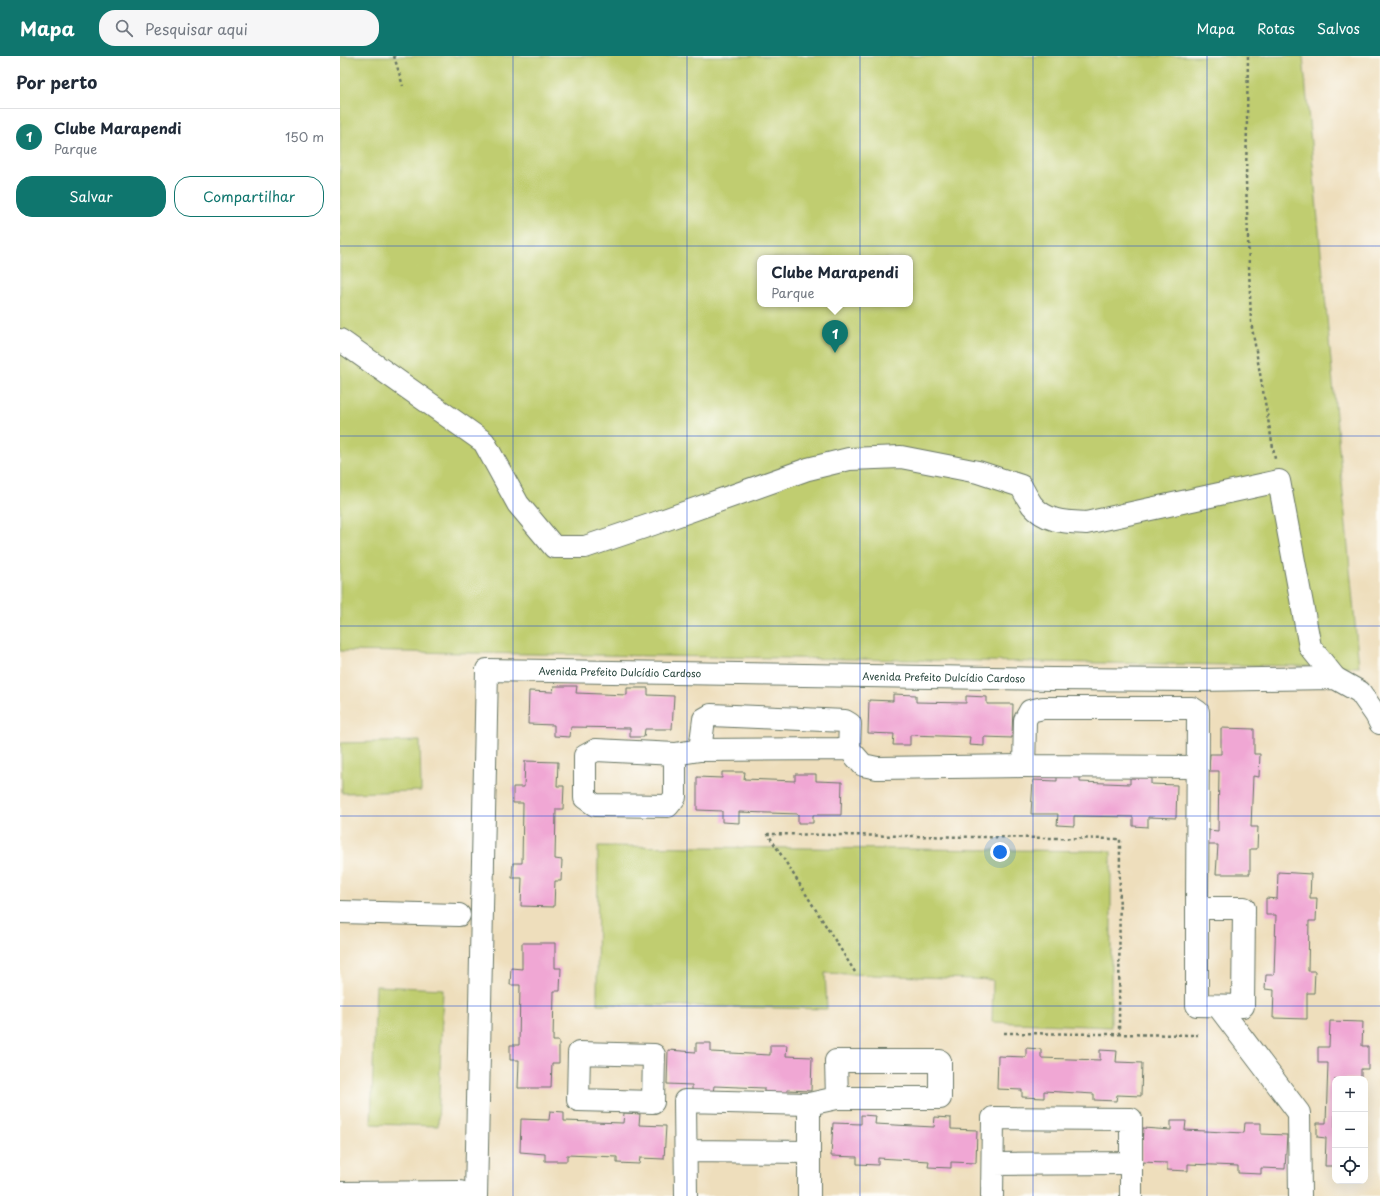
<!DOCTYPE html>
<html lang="pt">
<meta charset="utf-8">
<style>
:root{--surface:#fff;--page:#f6f6f7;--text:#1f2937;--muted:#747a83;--line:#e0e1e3;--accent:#0f766e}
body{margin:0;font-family:"Playpen Sans",sans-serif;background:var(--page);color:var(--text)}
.controls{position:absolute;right:12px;bottom:12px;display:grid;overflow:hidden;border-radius:8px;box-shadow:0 4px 16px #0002}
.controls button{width:36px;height:36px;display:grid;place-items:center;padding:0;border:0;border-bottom:1px solid var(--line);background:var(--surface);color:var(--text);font:20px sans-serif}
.you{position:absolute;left:660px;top:796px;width:14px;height:14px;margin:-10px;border:3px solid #fff;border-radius:50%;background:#1a73e8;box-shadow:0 0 0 6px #1a73e833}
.badge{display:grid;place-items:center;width:26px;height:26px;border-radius:50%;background:var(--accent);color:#fff;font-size:13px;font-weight:700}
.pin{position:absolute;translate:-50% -33px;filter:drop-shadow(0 1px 2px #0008)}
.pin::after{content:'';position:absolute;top:21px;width:14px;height:12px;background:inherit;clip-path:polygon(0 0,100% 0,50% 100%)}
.popup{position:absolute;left:417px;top:199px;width:156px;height:52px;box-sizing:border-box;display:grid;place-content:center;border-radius:8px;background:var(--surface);filter:drop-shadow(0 1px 3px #0005);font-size:13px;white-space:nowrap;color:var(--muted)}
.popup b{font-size:15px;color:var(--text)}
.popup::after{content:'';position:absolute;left:50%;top:100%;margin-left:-8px;border:8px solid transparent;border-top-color:var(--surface)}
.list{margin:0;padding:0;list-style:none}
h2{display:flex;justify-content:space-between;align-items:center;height:52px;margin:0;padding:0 16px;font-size:17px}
h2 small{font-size:13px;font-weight:400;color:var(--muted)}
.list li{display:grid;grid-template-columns:26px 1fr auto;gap:12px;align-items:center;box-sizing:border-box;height:56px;padding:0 16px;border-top:1px solid var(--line)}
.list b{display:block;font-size:15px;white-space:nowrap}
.list p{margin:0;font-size:13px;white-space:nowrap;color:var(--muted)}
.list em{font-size:13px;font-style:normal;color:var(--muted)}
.actions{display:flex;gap:8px;padding:12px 16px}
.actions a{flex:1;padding:9px 0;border:1px solid var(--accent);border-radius:16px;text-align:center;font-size:14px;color:var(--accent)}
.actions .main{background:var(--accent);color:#fff}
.icon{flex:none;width:22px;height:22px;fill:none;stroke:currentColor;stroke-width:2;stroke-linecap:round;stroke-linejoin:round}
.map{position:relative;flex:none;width:1040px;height:1140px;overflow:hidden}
header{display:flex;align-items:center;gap:24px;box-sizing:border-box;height:56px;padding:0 20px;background:var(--accent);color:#fff}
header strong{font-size:19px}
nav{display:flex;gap:22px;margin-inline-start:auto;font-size:14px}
.search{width:280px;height:36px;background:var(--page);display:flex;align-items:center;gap:10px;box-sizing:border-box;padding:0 14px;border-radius:16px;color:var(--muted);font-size:15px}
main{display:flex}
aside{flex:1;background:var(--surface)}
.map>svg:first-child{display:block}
.green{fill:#c0cd6f;stroke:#708552;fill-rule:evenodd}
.building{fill:#f0a7d4}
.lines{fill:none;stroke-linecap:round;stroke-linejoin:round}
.minor-casing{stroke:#677564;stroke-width:24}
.path{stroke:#677564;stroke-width:2.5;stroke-dasharray:3 3;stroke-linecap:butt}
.minor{stroke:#fff;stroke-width:22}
.grid{fill:none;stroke:#1d4ed8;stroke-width:1;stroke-opacity:0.55}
.labels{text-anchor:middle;stroke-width:3;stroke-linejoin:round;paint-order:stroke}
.street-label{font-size:10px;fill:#1f3d34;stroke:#fdfcf7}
</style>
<header>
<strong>Mapa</strong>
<div class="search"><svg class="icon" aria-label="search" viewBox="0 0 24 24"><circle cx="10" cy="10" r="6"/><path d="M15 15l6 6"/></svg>Pesquisar aqui</div>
<nav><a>Mapa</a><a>Rotas</a><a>Salvos</a></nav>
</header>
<main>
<aside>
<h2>Por perto<small></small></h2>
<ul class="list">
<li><span class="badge">1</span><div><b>Clube Marapendi</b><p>Parque</p></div><em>150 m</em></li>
</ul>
<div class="actions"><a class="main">Salvar</a><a>Compartilhar</a></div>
</aside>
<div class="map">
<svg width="1040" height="1140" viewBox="0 0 1040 1140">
<rect width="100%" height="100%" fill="#fdfcf7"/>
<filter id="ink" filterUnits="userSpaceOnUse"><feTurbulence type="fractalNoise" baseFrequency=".025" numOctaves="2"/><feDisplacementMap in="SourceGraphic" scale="8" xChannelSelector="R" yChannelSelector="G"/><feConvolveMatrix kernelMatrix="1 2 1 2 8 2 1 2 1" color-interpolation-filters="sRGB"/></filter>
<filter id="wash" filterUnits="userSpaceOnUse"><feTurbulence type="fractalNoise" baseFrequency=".012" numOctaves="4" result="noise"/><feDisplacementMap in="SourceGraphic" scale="16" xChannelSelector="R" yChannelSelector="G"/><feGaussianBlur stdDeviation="0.9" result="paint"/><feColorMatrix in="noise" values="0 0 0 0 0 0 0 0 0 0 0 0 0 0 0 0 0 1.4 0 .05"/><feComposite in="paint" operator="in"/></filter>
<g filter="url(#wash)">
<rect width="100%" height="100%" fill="#eedebc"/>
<g class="green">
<path d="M 0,0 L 963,0 L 1019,611 L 0,595 ZM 420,202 L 570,202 L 570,248 L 420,248 Z"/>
<polygon points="80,685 81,735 2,737 1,687"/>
<polygon points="258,790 771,795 771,971 652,966 653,924 485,917 487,953 257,948"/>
<polygon points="36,930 103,933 98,1070 31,1068"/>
</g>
<g id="blocks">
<g class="building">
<polygon points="214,630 237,630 236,637 287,639 287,632 308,632 308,639 334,640 332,673 305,673 304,681 290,681 290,672 231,671 230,681 214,680 214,669 188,668 189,635 213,636"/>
<polygon points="553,638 576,639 576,646 626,647 626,640 647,641 647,648 673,648 672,682 644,681 644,690 629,689 630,681 570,679 570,689 553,689 554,678 528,677 529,644 553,645"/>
<polygon points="881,672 914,673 914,698 920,698 919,721 913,720 911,771 918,771 917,793 910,793 910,818 876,818 878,789 868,789 869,774 878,775 879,715 869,715 870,698 881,698"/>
<polygon points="185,705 218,706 217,730 224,730 223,753 216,753 215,803 222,804 221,825 215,825 214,851 181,850 182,822 172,822 173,807 182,807 183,747 173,747 173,731 184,731"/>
<polygon points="382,716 405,716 404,723 455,725 455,718 476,718 476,725 502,726 501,759 473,759 473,767 458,767 458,758 399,756 399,767 382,766 382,755 357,754 357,721 382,722"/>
<polygon points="717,719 740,719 740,726 790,728 790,721 811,721 811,728 837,729 836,762 808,761 808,771 793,770 793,761 734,760 734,770 717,769 718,758 691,758 693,724 717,725"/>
<polygon points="938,816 971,818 970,842 977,842 976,865 969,865 968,915 975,915 974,937 967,937 967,963 933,962 934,934 925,933 926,919 934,919 936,859 926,859 926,842 937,843"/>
<polygon points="182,887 215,887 215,912 221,912 220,935 214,935 213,985 219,985 219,1007 212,1007 211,1032 178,1032 179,1004 170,1004 170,989 179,989 180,929 170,929 171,912 182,913"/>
<polygon points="990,965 1023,966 1022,990 1028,990 1028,1013 1021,1013 1021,1023 995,1023 995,1110 985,1110 986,1082 977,1081 977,1067 986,1067 988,1007 978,1007 978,991 989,991"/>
<polygon points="356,987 371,987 371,996 430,999 430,989 447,989 446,1000 472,1001 471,1035 447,1034 446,1040 424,1039 424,1032 374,1030 373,1037 352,1036 352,1029 327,1028 328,994 356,996"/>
<polygon points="686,992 701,993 701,1002 760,1004 760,994 777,995 776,1006 802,1007 801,1040 777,1039 776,1045 754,1044 754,1038 704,1035 704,1042 682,1041 682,1034 657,1033 658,1000 686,1001"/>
<polygon points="210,1055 224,1056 224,1065 283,1067 284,1057 300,1058 299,1069 326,1070 324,1103 300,1102 299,1108 277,1107 277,1101 227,1099 227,1105 205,1105 205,1098 180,1096 181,1063 209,1064"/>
<polygon points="521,1059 536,1060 535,1068 594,1071 595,1061 611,1062 611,1073 637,1074 636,1107 611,1106 611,1112 588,1111 589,1105 538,1102 538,1109 517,1108 517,1101 491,1100 493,1067 521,1068"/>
<polygon points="831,1065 846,1065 845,1074 904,1077 905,1067 921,1067 921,1078 947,1079 945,1113 921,1112 921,1118 898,1117 898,1110 848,1108 848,1115 827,1114 827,1107 801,1106 803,1072 831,1074"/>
</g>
</g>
</g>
<g filter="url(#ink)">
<use href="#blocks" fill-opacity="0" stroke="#677564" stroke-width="1"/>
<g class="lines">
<g class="minor-casing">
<g id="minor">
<path d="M 0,284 L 144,386 L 178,448 L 214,491 L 245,491 L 313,468 L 468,413 L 509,403 L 561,401 L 638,416 L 681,430 C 684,436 688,443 692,449 C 706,466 726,466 746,467 L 939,425 L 970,591 L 995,622"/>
<polyline points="509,693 360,694 364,663 371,659 505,665 510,668 509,693 523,709 537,712 684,710"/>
<polyline points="335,698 335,741 328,750 255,749 245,742 245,700 256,694 335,698 360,694"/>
<polyline points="857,711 684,710 685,664 690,655 703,652 852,652 858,656 857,852"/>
<polygon points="857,852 904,852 903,950 857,949"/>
<polyline points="0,856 119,859"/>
<polyline points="878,950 959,1057 960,1140"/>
<polygon points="239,997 314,999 313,1046 238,1044"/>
<polyline points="469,1048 497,1042 600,1042 600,1005 496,1005 497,1042"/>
<polyline points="346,1095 469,1096 469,1048 345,1045 346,1140"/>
<polyline points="469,1096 469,1140"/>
<polyline points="0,1137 120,1136 134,1140"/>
<path id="s1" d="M 136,1140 L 147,614 L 712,623 L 858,624 L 995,622 L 1020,636 L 1036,659 L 1040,667"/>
<polyline points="652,1140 653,1062 791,1063 791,1107 653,1108"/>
<polyline points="791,1140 791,1107"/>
</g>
</g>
<g class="path">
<polyline points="54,0 63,30"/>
<polyline points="908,0 906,125 911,266 935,403"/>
<polyline points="515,916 428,778 780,783 779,978"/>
<polyline points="664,977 858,979"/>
</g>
<use href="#minor" class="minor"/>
</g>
</g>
<path class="grid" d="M 173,0 L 173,1140M 347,0 L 347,1140M 520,0 L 520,1140M 693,0 L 693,1140M 867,0 L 867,1140M 0,190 L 1040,190M 0,380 L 1040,380M 0,570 L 1040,570M 0,760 L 1040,760M 0,950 L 1040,950"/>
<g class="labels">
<g class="street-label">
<text dy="4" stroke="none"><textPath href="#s1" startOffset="659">Avenida Prefeito Dulcídio Cardoso</textPath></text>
<text dy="4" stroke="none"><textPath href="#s1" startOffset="983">Avenida Prefeito Dulcídio Cardoso</textPath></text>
</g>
</g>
</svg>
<div class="controls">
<button>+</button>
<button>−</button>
<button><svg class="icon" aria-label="locate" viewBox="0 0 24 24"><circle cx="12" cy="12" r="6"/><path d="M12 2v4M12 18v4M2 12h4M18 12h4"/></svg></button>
</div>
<div class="you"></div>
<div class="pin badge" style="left:495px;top:297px">1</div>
<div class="popup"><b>Clube Marapendi</b>Parque</div>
</div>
</main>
